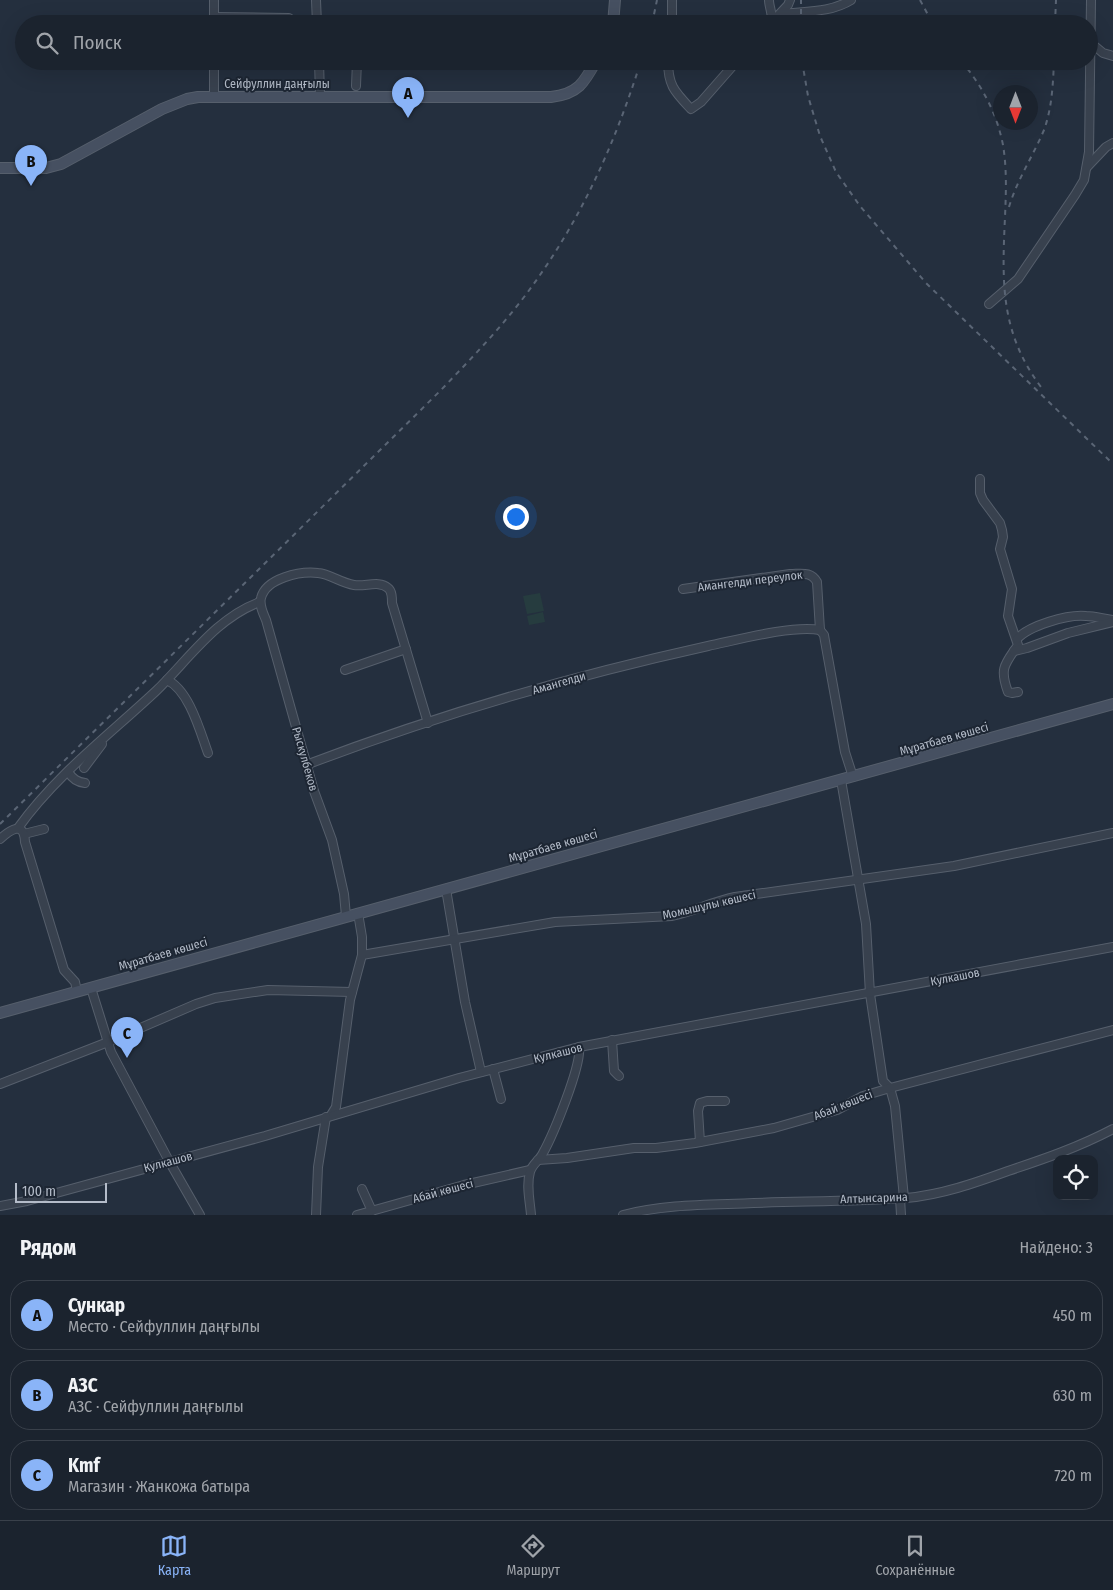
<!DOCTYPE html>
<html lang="ru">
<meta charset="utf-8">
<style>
:root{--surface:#1b232e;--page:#242b36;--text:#f1f3f6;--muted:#a0a4aa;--line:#39404a;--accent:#8ab4f8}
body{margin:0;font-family:"Fira Sans Condensed",sans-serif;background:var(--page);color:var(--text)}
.controls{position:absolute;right:15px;bottom:15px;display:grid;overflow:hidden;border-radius:10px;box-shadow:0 5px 20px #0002}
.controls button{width:45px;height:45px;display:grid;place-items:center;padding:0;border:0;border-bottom:1px solid var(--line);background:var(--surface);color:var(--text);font:25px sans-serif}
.compass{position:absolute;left:993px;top:85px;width:45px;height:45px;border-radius:50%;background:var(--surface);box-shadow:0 5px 20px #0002;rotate:180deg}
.scale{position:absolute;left:15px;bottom:12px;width:92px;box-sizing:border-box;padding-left:5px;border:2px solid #b4bcc9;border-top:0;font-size:14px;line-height:18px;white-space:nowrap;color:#b4bcc9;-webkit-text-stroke:4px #1d2633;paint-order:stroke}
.you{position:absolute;left:515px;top:516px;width:18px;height:18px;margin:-12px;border:4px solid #fff;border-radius:50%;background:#1a73e8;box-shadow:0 0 0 8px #1a73e833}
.badge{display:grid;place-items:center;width:32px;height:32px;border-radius:50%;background:var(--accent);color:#111;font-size:16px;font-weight:700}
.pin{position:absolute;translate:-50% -41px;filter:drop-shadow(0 1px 2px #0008)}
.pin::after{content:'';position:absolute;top:26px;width:18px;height:15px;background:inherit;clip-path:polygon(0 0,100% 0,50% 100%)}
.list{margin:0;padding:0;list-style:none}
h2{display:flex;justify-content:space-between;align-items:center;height:65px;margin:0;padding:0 20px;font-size:21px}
h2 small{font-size:16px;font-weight:400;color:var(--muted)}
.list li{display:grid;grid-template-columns:32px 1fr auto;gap:15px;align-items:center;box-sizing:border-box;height:70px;margin:0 10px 10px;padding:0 10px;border:1px solid var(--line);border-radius:20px}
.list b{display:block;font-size:19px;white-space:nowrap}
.list p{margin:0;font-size:16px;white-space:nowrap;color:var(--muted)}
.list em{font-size:16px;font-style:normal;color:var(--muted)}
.icon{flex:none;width:28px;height:28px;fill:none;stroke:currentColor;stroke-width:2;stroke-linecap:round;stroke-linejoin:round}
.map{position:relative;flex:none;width:1113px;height:1215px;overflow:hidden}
.search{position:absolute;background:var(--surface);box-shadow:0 5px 20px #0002;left:15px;right:15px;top:15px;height:55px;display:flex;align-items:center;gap:12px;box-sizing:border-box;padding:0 18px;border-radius:28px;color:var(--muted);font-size:19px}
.sheet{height:305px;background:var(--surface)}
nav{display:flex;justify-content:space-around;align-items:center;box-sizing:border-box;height:70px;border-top:1px solid var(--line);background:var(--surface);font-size:14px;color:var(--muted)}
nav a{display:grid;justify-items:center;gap:2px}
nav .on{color:var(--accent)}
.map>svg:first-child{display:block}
.green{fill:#263c3f}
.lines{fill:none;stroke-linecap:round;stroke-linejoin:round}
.street-casing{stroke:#565f6c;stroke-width:10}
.secondary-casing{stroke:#565f6c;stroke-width:12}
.street{stroke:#38414e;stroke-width:8}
.secondary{stroke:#465061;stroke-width:10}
.rail{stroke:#5a6575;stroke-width:2;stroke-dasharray:5 5;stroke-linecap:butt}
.labels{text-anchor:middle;stroke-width:4;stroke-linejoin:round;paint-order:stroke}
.street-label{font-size:12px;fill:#b4bcc9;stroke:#1d2633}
</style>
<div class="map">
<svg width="1113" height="1215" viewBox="0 0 1113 1215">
<rect width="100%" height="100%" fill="#242f3e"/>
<g class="green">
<polygon points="540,593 544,611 527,614 523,596"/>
<polygon points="543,612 545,622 529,625 527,616"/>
</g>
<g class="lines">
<g class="street-casing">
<g id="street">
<polyline points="316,0 317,24"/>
<path d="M 769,0 C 769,8 774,16 771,24"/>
<path d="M 781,14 C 805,11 830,13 851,0"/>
<polyline points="214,17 289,18"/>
<polyline points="772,22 788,5 790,0"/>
<polyline points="214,24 214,0"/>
<polyline points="672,24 672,0"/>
<polyline points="1091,43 1103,53 1113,56"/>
<polyline points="319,61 320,96"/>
<path d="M 668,61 C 668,86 675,92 691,109 L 701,102 L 737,61"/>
<polyline points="356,86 357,61"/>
<polyline points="214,97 214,61"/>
<polyline points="1087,167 1106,147 1113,143"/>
<polyline points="989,304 1018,279 1075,195 1084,180 1089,152 1091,0"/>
<path d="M 980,479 L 980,493 L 983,500 L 1000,523 L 1002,530 L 1003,537 L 1000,549 L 1012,589 L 1008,616 L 1018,645 C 1005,664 999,668 1008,692 L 1012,693 L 1018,692"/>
<path d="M 683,589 L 790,574 C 801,574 811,571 817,582 L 820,630 L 824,635 L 825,641 L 845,752 L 853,777"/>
<path d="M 1017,639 C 1028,626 1068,614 1086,616 C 1095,616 1104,619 1113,620"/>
<polyline points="1014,651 1027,648 1068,633 1113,622"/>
<polyline points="345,670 406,649"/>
<path d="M 167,680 C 189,690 200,731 208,753"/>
<path d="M 306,765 C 437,715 572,676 708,646 C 737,640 792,625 820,630"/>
<polyline points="84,768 102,744"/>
<path d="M 68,772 C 73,779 77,782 85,783"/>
<polyline points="841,780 866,924 870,994 883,1081 890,1088 895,1106 904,1198"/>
<path d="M 18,828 C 56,775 109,735 156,691 C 188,660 217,617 260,602"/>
<polyline points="24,834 44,829"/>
<path d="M 0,839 C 10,830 24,820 25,842 L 64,970 L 75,982 L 77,991"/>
<polyline points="446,889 465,1002 481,1072"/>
<path d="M 346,916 L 344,894 L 332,840 L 314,791 L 266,620 C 263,613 259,605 261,598 C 266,578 300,571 318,573 C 330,574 341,583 354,585 C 365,587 379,580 388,588 C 392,591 392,598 392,603 L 428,723"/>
<path d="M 362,955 L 555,922 L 672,916 C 693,911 713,902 735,897 L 954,866 L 1113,833"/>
<polyline points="91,988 111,1052 169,1161 200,1215"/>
<polyline points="612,1040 614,1071 619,1076"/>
<polyline points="493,1069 501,1099"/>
<polyline points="0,1084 108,1042 196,1004 215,998 268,990 352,992"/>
<polyline points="331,1115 336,1107 350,1000 362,955 362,937 358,913"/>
<polyline points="700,1142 698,1111 700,1103 707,1101 725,1101"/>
<polyline points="538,1160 567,1158 634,1148 656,1148 695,1143 774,1128 837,1110 863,1096 890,1088 1113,1030"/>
<polyline points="362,1189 372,1211"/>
<polyline points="900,1198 901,1215"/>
<polyline points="0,1206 27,1201 265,1136 459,1078 579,1047 1113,947"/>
<polyline points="316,1215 318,1167 326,1117"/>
<polyline points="357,1215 464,1185 530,1170"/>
<path d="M 531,1215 C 530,1201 526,1186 530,1172 C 532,1164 540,1160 543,1153 C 553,1135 582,1065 579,1047"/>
<path d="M 623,1215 C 657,1206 693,1205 728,1204 C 787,1201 847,1202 906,1198 C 941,1195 975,1183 1008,1171 C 1044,1159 1079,1147 1113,1129"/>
</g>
</g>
<g class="secondary-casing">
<g id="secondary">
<polyline points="613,24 615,0"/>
<path d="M 0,168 L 46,168 L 61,164 L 162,109 L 187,99 L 198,97 L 551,97 C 578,94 584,83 596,61"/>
<polyline points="0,1013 1113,704"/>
</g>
</g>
<use href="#street" class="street"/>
<use href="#secondary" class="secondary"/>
<g class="rail">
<polyline points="920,0 933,24"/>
<polyline points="652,24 657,0"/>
<polyline points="801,24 801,0"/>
<polyline points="1055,24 1056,0"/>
<polyline points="802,61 808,96 820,136 836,172 860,206 926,283 1113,464"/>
<path d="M 961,61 C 982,85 997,114 1003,145 C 1007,169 1006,193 1005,217 C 1002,282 1000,332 1041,387"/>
<path d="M 1009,207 C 1017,180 1033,156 1044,130 C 1052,108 1053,84 1054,61"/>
<path d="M 0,824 L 440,391 C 468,362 496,333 521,301 C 578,227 613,149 641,61"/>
</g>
</g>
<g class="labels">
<g class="street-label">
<text x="277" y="88">Сейфуллин даңғылы</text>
<text transform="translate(750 581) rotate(-7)" y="4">Амангелди переулок</text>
<text transform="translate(559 683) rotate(-16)" y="4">Амангелди</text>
<text transform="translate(944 739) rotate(-16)" y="4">Мұратбаев көшесі</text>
<text transform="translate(305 759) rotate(74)" y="4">Рыскулбеков</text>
<text transform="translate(553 846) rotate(-16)" y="4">Мұратбаев көшесі</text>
<text transform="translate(709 905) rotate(-13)" y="4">Момышұлы көшесі</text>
<text transform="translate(163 954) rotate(-16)" y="4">Мұратбаев көшесі</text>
<text transform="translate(955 977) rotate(-11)" y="4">Кулкашов</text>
<text transform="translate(558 1053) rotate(-14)" y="4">Кулкашов</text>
<text transform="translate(843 1105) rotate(-22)" y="4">Абай көшесі</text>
<text transform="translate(168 1162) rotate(-15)" y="4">Кулкашов</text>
<text transform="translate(443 1191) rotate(-15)" y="4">Абай көшесі</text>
<text transform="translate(874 1198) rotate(-2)" y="4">Алтынсарина</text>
</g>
</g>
</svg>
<div class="controls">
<button><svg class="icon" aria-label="locate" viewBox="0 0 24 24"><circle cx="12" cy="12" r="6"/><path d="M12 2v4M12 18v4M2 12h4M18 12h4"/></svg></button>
</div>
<svg class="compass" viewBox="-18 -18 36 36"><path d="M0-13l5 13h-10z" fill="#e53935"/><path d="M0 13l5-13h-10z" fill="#a0a4aa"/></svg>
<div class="scale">100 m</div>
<div class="you"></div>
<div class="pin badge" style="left:408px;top:118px">A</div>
<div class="pin badge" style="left:31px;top:186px">B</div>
<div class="pin badge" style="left:127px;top:1058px">C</div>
<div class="search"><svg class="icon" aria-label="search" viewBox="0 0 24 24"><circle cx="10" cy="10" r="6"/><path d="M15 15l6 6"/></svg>Поиск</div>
</div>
<section class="sheet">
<h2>Рядом<small>Найдено: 3</small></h2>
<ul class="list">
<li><span class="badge">A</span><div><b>Сункар</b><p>Место · Сейфуллин даңғылы</p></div><em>450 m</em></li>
<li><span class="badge">B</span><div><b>АЗС</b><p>АЗС · Сейфуллин даңғылы</p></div><em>630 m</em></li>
<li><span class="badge">C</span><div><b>Kmf</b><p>Магазин · Жанкожа батыра</p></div><em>720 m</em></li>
</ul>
</section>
<nav>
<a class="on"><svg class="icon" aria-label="map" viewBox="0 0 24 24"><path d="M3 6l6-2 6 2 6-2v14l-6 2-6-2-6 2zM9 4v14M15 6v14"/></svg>Карта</a>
<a><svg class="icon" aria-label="directions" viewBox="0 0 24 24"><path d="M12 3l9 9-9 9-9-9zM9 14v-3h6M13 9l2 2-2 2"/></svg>Маршрут</a>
<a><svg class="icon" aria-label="saved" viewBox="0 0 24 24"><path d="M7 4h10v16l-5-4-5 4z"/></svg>Сохранённые</a>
</nav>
